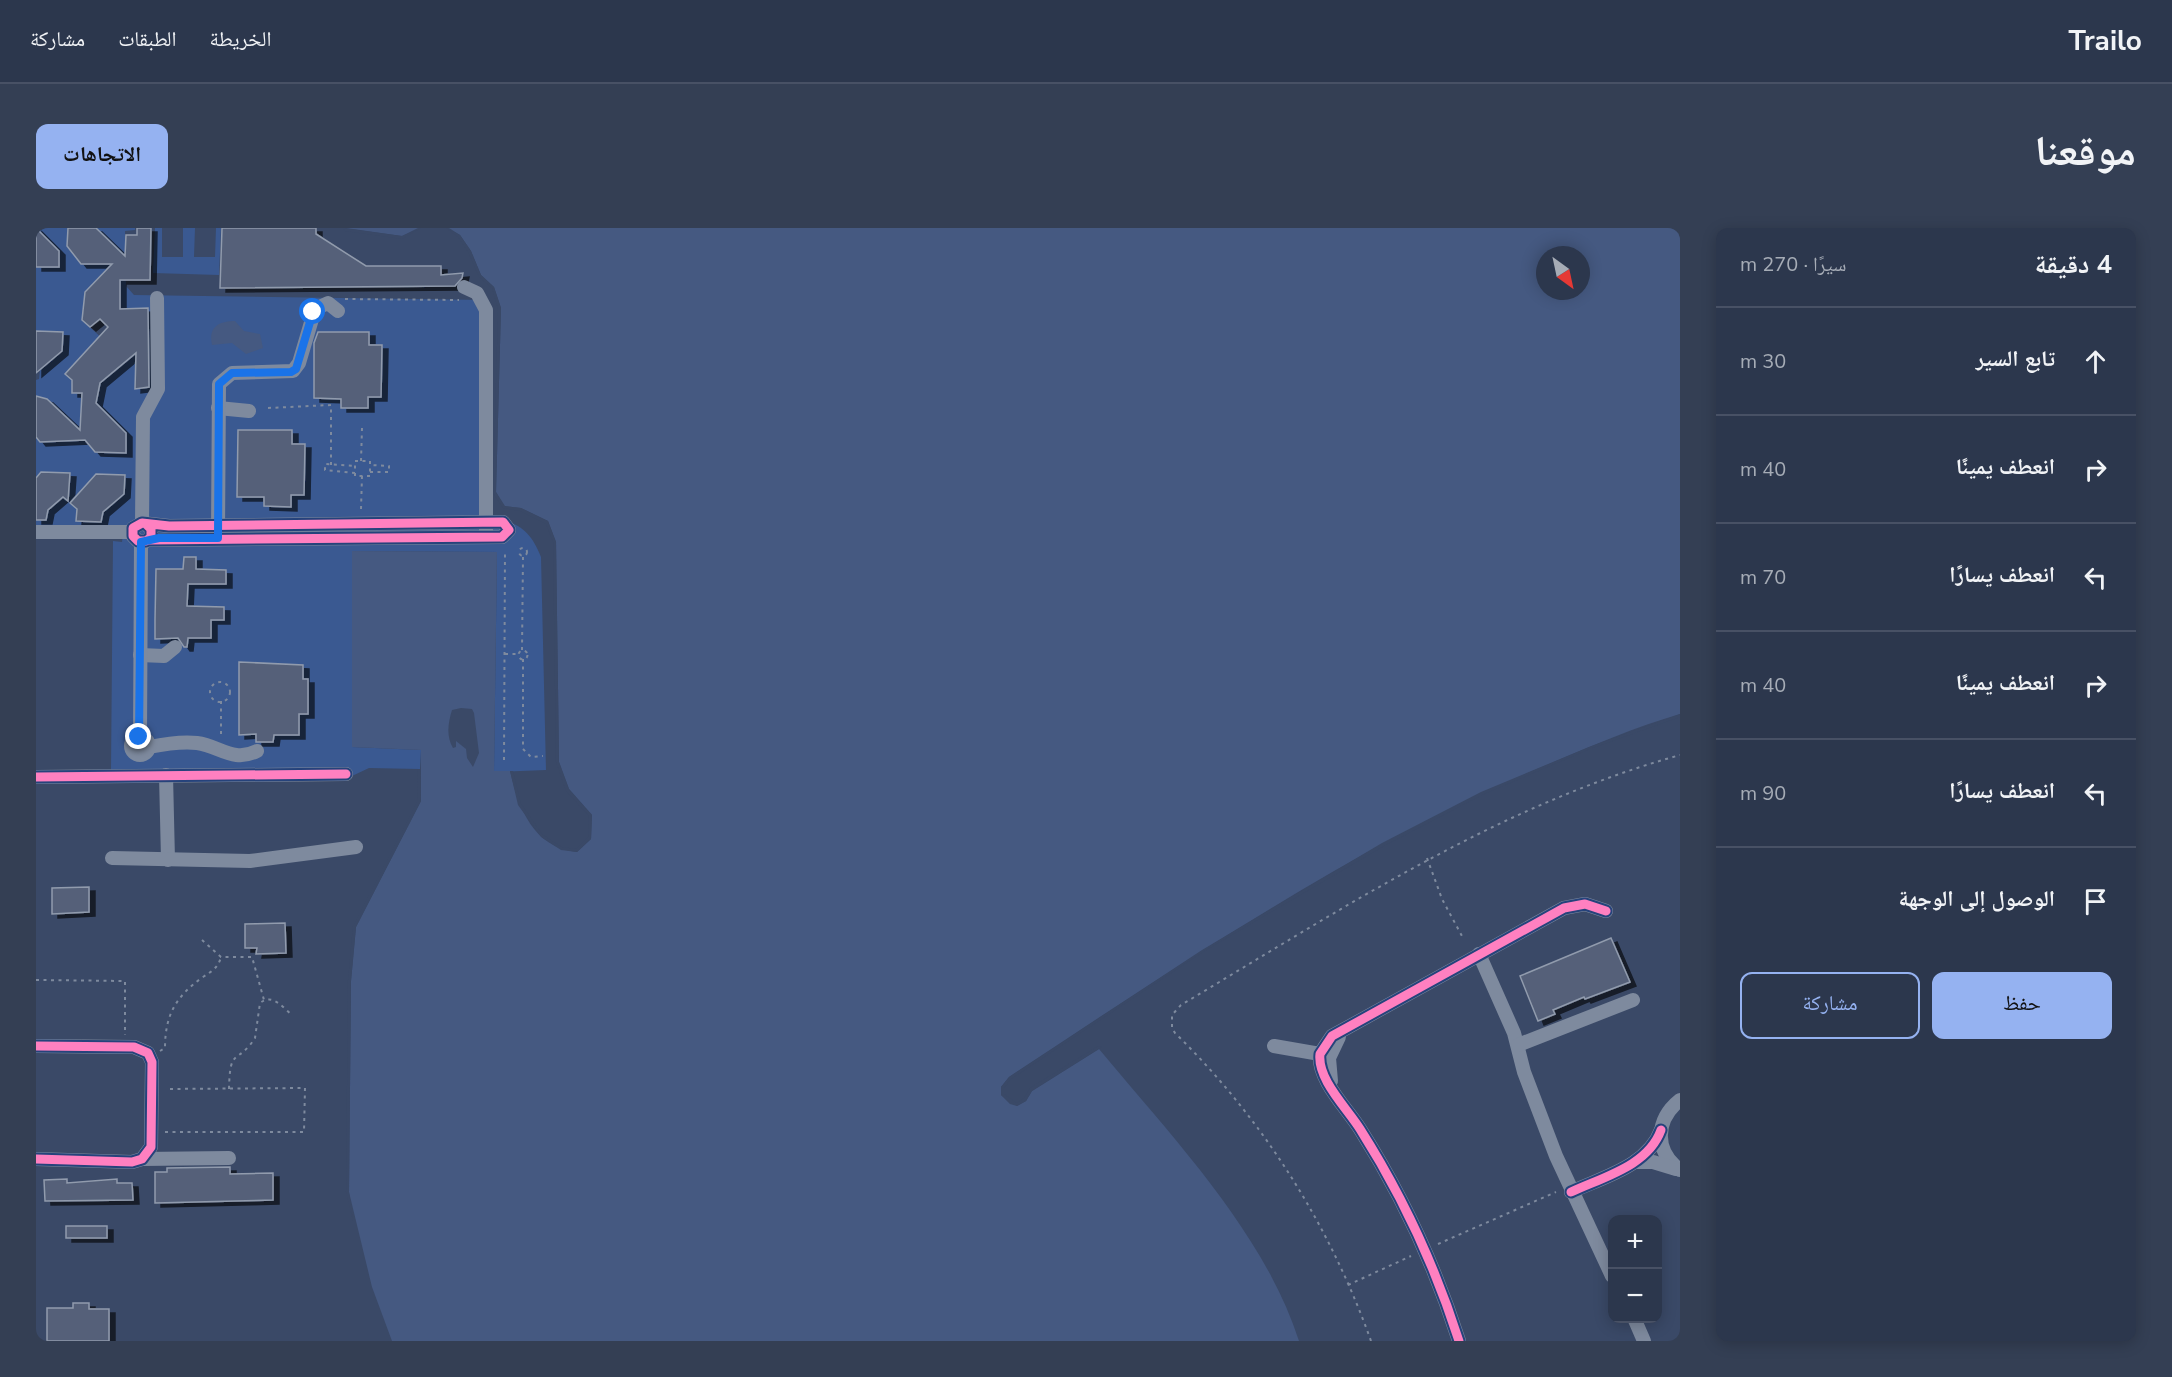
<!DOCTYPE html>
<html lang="ar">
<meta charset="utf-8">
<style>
:root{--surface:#2c374d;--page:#343f54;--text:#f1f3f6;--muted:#a6acb6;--line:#485165;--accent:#95b2f1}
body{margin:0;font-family:"Nunito Sans","Noto Naskh Arabic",sans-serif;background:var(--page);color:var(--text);direction:rtl}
.controls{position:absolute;right:18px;bottom:18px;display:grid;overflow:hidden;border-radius:12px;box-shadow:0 3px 15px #0003}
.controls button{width:54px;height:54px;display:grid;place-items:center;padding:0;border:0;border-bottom:2px solid var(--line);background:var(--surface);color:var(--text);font:30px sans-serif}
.compass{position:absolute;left:1500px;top:18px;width:54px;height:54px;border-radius:50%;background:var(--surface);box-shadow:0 3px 15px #0003;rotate:147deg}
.stop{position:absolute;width:18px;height:18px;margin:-14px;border:4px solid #1a73e8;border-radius:50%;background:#fff}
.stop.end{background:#1a73e8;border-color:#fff;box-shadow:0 2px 6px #0008}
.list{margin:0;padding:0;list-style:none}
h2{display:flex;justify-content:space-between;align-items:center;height:78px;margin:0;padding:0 24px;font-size:26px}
h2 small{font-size:20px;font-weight:400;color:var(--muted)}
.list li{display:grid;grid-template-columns:39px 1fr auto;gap:18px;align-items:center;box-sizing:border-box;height:108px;padding:0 24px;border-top:2px solid var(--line)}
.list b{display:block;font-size:22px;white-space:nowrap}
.list em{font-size:20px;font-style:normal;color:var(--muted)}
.actions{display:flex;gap:12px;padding:18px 24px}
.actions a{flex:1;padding:14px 0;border:2px solid var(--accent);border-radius:12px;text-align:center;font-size:21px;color:var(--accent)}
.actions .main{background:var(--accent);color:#111}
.icon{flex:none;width:33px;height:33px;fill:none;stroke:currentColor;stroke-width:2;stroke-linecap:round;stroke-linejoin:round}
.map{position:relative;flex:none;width:1644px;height:1113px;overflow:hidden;direction:ltr;border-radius:12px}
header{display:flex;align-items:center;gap:36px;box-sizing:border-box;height:84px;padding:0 30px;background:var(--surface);border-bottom:2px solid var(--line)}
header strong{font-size:28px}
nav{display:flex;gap:33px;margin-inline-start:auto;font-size:21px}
.intro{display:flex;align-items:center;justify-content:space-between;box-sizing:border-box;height:144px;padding:0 36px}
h1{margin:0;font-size:42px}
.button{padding:15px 27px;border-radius:12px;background:var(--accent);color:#111;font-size:21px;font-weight:700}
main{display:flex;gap:36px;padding:0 36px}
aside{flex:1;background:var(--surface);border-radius:12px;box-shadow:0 3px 15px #0003}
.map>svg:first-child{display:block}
.green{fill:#3a5991;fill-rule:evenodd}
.water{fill:#455981;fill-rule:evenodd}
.pier{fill:#3a4967}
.building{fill:#546179;stroke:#919bad;stroke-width:1.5;filter:url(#shadow)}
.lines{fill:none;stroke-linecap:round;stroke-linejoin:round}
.path{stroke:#7e8a9e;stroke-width:2;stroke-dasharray:3 4.5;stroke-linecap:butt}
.minor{stroke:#7e8a9e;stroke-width:14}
.cycleway-casing{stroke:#26437b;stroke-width:13}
.cycleway{stroke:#ff80c0;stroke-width:9}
.route{stroke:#1a73e8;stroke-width:8}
</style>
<header>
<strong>Trailo</strong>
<nav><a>الخريطة</a><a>الطبقات</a><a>مشاركة</a></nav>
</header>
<div class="intro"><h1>موقعنا</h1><a class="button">الاتجاهات</a></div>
<main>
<aside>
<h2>4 دقيقة<small>سيرًا · 270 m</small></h2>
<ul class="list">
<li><svg class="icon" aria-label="ahead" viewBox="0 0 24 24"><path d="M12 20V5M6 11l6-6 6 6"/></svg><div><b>تابع السير</b></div><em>30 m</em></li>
<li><svg class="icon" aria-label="right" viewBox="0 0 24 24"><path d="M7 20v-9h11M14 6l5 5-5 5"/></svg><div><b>انعطف يمينًا</b></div><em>40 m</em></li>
<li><svg class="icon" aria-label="left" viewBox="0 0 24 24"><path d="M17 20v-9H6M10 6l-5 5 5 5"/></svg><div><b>انعطف يسارًا</b></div><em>70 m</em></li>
<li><svg class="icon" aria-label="right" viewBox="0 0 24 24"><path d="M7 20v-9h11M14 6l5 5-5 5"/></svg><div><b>انعطف يمينًا</b></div><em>40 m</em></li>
<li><svg class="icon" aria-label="left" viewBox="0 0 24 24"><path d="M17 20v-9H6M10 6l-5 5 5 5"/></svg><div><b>انعطف يسارًا</b></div><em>90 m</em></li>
<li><svg class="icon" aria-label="arrive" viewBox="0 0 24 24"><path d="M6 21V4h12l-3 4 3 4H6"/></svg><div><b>الوصول إلى الوجهة</b></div></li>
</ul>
<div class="actions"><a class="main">حفظ</a><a>مشاركة</a></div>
</aside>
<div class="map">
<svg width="1644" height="1113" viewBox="0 0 1644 1113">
<defs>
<filter id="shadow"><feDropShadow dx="6" dy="4" stdDeviation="0" flood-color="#0009"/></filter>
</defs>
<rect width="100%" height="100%" fill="#3a4967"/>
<g class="green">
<path d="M 0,0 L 32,0 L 31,18 L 45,35 L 77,36 L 77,16 L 60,0 L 99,0 L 99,2 L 89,3 L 90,58 L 98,67 L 446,72 L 448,287 C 478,294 493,298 505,329 L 510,542 L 458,544 L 461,324 L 316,323 L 316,519 L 385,522 L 384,541 L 333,540 L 316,548 L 315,541 L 75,542 L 77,313 L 86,314 L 88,298 L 0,301 L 0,292 L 33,264 L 34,246 L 5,244 L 0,250 L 0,209 L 4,214 L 37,196 L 11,171 L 0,168 L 0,152 L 3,151 L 4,142 L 26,124 L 27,104 L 0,103 L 0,39 L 23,38 L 23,23 ZM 69,43 L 84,66 L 85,99 L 69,113 L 46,92 L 49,64 ZM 46,172 L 57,172 L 90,205 L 90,224 L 59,224 L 43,206 ZM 60,246 L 89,247 L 88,266 L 67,284 L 41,293 L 41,281 L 34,275 Z"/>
<polygon points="119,0 126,0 126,29 147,29 147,0 159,0 158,29 179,29 180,0 185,0 183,47 117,45"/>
</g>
<g class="water">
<polygon points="310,0 382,0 366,8"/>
<path d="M 413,0 L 1644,0 L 1644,486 C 1599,499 1555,518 1513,536 C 1320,617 1147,734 973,849 L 965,859 L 965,867 L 981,878 L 990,873 L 996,863 L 1063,821 C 1135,908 1228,1004 1263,1113 L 356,1113 L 336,1059 L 313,964 L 315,753 L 320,699 L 385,573 L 385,522 L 316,519 L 316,323 L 461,324 L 458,543 L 474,543 C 483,581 497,619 541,624 L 555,611 L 556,587 L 533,561 L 523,534 L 520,314 L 512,293 L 485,280 L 468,278 L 460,264 L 465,80 L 458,59 L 445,47 L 435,23 L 424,7 ZM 1509,27 L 1545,27 L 1545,63 L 1509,63 ZM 425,480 L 436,481 L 438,485 L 443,525 L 437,539 L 431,530 L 430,521 L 420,513 L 420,519 L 417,520 C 410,508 412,495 416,482 Z"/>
<path d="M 199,93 L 208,103 L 224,106 L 227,120 L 210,126 L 196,115 L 176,117 C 172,99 183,93 199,93 Z"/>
</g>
<g class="pier">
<polygon points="307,0 366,8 385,0 366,11 309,3"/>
<polygon points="410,0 424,7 435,23 445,47 458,59 465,80 460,264 469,278 485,280 512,293 520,314 523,534 533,561 556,587 555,611 541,624 525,622 505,609 482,577 474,543 477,543 485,576 507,607 526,619 540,621 552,609 553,588 530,563 520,534 517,314 510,296 484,283 467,280 457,265 462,81 456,60 443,49 432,24 422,9"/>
<polygon points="1644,486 1644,489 1554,521 1446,567 1348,618 1167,724 975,851 968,860 968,866 981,875 988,870 994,860 1062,818 1066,819 996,863 990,873 981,878 974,876 965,867 965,859 973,849 1166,722 1346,615 1445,564 1553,519"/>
<polygon points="381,541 384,541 385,573 320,699 315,753 313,964 317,993 310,964 312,752 317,698 382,572"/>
</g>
<g class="building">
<polygon points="0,0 23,23 23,39 0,39"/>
<polygon points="32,0 60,0 89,28 90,7 101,7 101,0 115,0 114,52 84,52 84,81 112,80 113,159 99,161 100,125 64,155 60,175 90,205 90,225 59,224 49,212 4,214 0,209 0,168 11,171 44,202 46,165 36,165 36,152 29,146 72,99 64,91 54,99 46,92 49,64 76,36 45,36 31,18"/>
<polygon points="186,0 280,0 280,6 330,38 405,38 405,47 427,45 426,50 419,58 184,60"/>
<polygon points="0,103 27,104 26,123 0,145"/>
<polygon points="282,104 333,104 333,117 346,117 345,169 332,169 332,180 305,180 305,171 278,170 278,115"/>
<polygon points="202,202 256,202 256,216 269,216 268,267 255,267 255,279 228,278 228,269 201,269"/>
<polygon points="5,244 34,245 32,273 27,269 12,282 10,292 0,292 0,250"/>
<polygon points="60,246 89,247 88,266 67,284 65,294 40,293 41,281 34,275"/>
<polygon points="148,329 160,329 160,341 190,342 190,356 152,356 151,378 188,379 188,392 175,392 175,410 152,410 151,419 148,419 142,410 119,411 119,392 120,341 147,341"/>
<polygon points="203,434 267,437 267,451 272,451 272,486 263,486 263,507 238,507 237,514 220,514 220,506 203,507"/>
<polygon points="53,659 53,684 16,686 16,660"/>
<polygon points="249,695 250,725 220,726 221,720 209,720 209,696"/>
<polygon points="1575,710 1594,754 1549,771 1548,769 1517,782 1519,786 1502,793 1484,748"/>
<polygon points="194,939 194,946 237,945 237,972 119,975 119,944 131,944 131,940"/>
<polygon points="31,951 31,955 81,951 81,955 96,955 97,972 9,973 8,952"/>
<rect x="30" y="998" width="41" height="12"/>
<polygon points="37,1075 53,1075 53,1081 73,1081 73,1113 11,1113 11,1080 37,1080"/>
</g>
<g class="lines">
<g class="path">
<polyline points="309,71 423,72"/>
<polyline points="232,180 295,177 295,237"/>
<rect x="319" y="233" width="15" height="15"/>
<polyline points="325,233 326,200"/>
<polyline points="334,244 353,244 353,238 334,237"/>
<polyline points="319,245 289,242 289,236 319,238"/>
<polyline points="325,281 326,248"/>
<circle cx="487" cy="324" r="4"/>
<polyline points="486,422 487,328"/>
<circle cx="487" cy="427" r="4.5"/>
<polyline points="469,426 483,426"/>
<polyline points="487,431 487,521 495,529 507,528"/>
<circle cx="184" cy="464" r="10"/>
<polyline points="185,473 185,509"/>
<polyline points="468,532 469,322"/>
<polyline points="1391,630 1406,671 1427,710"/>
<polyline points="166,712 185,729 216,729 228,772"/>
<polyline points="0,752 89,753 89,807"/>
<path d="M 124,823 L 129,820 C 129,787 140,768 167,749 C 176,743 182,740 185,729"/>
<path d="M 193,861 C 194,817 201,838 219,810 L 224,775 C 237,765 246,779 256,787"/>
<polyline points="129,904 268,904 269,860 130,861"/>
<polyline points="1402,1016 1520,964"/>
<polyline points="1312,1057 1375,1028"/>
<path d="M 1335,1113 C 1294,998 1227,891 1139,805 L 1136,800 L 1136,787 L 1145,777 C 1306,681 1461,578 1644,527"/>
</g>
<g class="minor">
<polyline points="428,59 441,65 450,82 450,304"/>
<polyline points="182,180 213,183"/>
<polyline points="106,295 107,189 122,161 121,70"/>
<polyline points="110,296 115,301 115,309 110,313 102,313 97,308 97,300 106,295 133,298 467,294 473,302 466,309 112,312"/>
<polyline points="0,304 96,304"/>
<polyline points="182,305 183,156 196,145 257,143 263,135 279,81 292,75 302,83"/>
<polyline points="104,427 128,428 139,419"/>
<circle cx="104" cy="518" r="9"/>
<polyline points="104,510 105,314"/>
<path d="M 113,519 C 128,516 145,513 161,515 C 184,518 197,535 221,523"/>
<polyline points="130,547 132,632"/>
<polyline points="0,549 310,546"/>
<polyline points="76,630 214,633 320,619"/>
<polyline points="1443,726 1478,805 1488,844 1520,928 1576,1048"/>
<polyline points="1482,817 1597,772"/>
<polyline points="0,818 98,819 112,825 116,834 115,919 106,931 96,934 0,931"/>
<polyline points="1238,818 1284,826"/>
<polyline points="1295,853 1293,830 1303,809"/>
<path d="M 1644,872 C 1619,892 1618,923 1644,942"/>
<polyline points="106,931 193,930"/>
<polyline points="1599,934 1617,934 1640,941"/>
<path d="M 1535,964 C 1567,949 1612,938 1625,902"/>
<polyline points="1598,1090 1608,1113"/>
<path d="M 1423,1113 C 1399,1038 1366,967 1324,901 C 1310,879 1281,851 1284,826 L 1296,808 L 1528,680 L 1549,676 L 1570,683"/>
</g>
<g class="cycleway-casing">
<g id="cycleway">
<polyline points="110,296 115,301 115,309 110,313 102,313 97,308 97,300 106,295 133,298 467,294 473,302 466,309 112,312"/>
<polyline points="0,549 310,546"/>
<polyline points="0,818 98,819 112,825 116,834 115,919 106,931 96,934 0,931"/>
<path d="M 1535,964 C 1567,949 1612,938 1625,902"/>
<path d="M 1423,1113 C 1399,1038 1366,967 1324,901 C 1310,879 1281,851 1284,826 L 1296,808 L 1528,680 L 1549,676 L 1570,683"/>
</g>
</g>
<use href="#cycleway" class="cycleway"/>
</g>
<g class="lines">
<polyline class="route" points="103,509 105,314 123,310 182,310 183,156 196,145 255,144 260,141 277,84"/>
</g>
</svg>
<div class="controls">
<button>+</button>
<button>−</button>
</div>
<svg class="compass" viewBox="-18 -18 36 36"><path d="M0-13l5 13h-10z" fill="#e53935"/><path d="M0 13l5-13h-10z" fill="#a6acb6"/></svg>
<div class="stop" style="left:277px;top:84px"></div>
<div class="stop end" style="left:103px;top:509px"></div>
</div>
</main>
